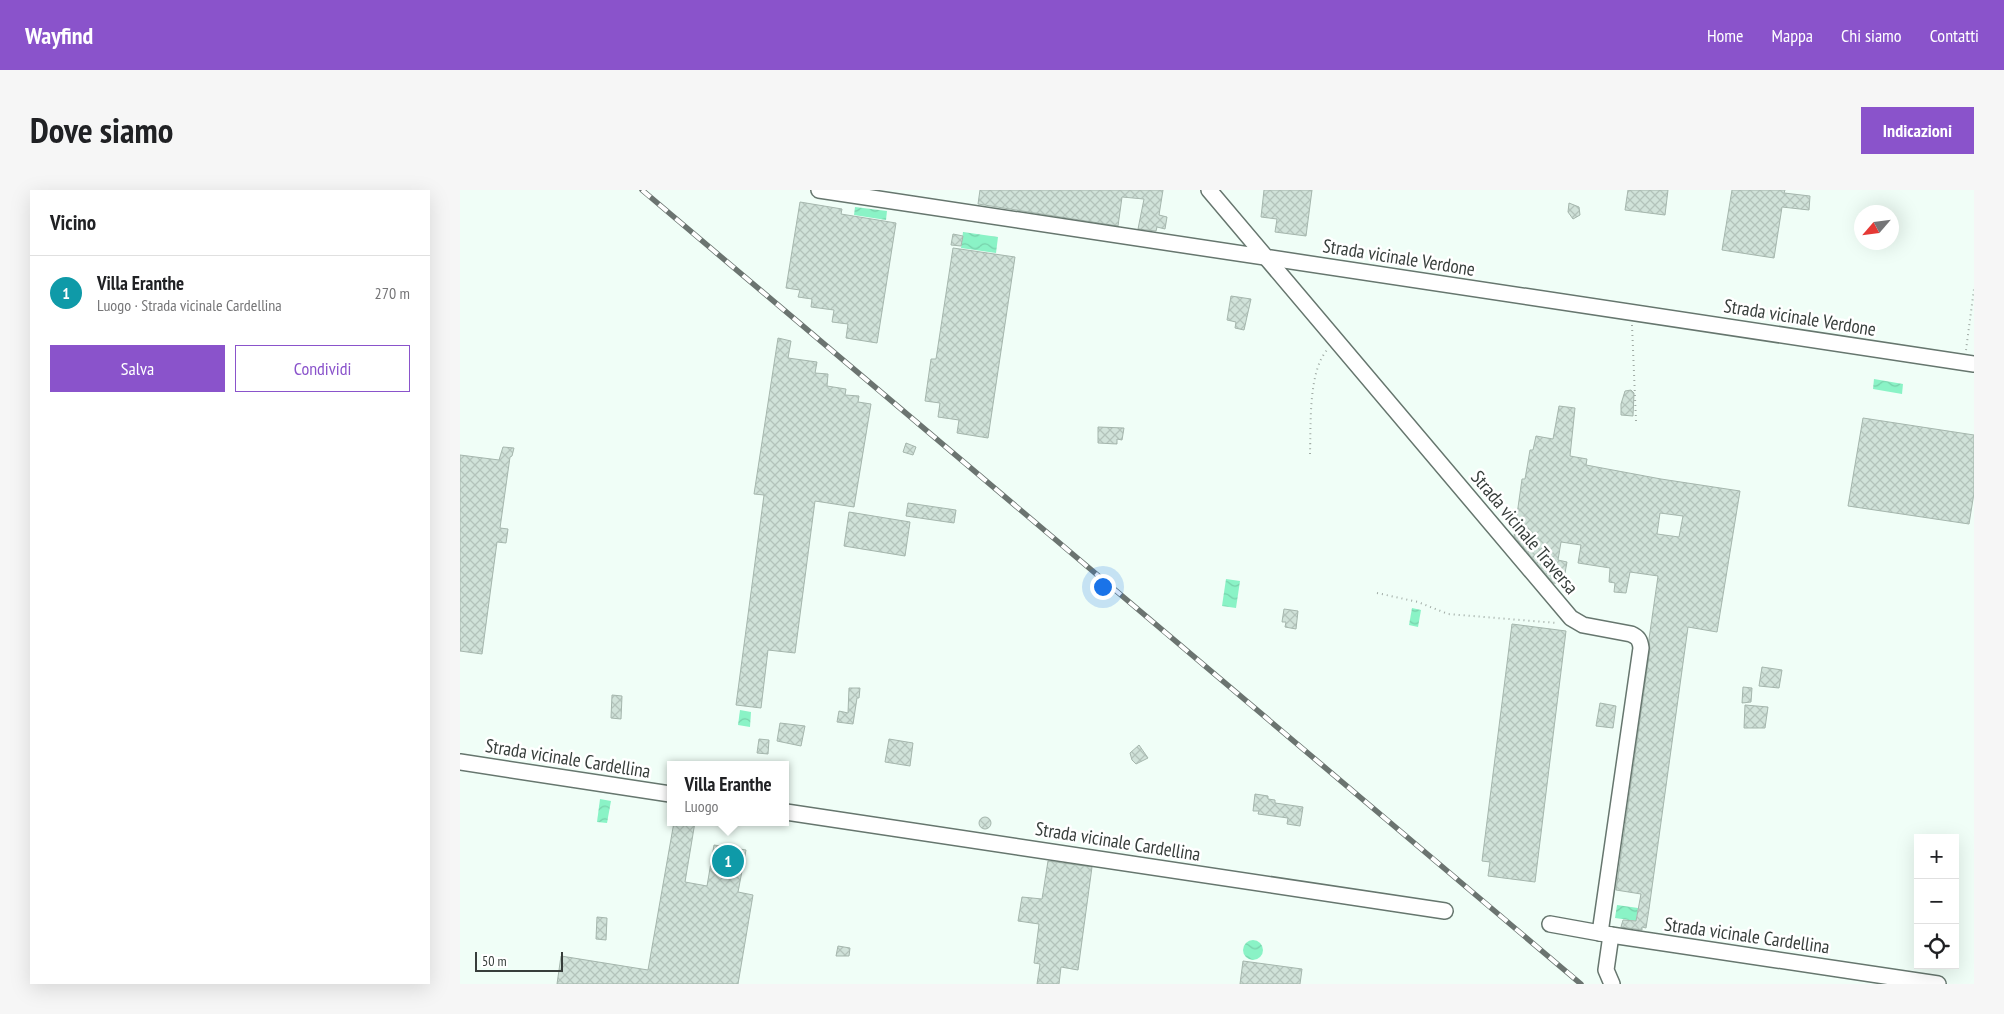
<!DOCTYPE html>
<html lang="it">
<meta charset="utf-8">
<style>
:root{--surface:#fff;--page:#f6f6f6;--text:#202124;--muted:#757577;--line:#e0e0e0;--accent:#8a53cb}
body{margin:0;font-family:"PT Sans Narrow",sans-serif;background:var(--page);color:var(--text)}
.controls{position:absolute;right:15px;bottom:15px;display:grid;overflow:hidden;border-radius:0px;box-shadow:0 5px 20px #0002}
.controls button{width:45px;height:45px;display:grid;place-items:center;padding:0;border:0;border-bottom:1px solid var(--line);background:var(--surface);color:var(--text);font:25px sans-serif}
.compass{position:absolute;left:1394px;top:15px;width:45px;height:45px;border-radius:50%;background:var(--surface);box-shadow:0 5px 20px #0002;rotate:242deg}
.scale{position:absolute;left:15px;bottom:12px;width:88px;box-sizing:border-box;padding-left:5px;border:2px solid #373e3b;border-top:0;font-size:14px;line-height:18px;white-space:nowrap;color:#373e3b;-webkit-text-stroke:4px #fff;paint-order:stroke}
.you{position:absolute;left:642px;top:396px;width:18px;height:18px;margin:-12px;border:4px solid #fff;border-radius:50%;background:#1a73e8;box-shadow:0 0 0 8px #1a73e833}
.badge{display:grid;place-items:center;width:32px;height:32px;border-radius:50%;background:var(--accent);color:#fff;font-size:16px;font-weight:700}
.pin{position:absolute;translate:-50% -50%;border:2px solid #fff;box-shadow:0 1px 5px #0006}
.popup{position:absolute;left:207px;top:571px;width:122px;height:65px;box-sizing:border-box;display:grid;place-content:center;border-radius:0px;background:var(--surface);filter:drop-shadow(0 1px 4px #0005);font-size:16px;white-space:nowrap;color:var(--muted)}
.popup b{font-size:19px;color:var(--text)}
.popup::after{content:'';position:absolute;left:50%;top:100%;margin-left:-10px;border:10px solid transparent;border-top-color:var(--surface)}
.list{margin:0;padding:0;list-style:none}
h2{display:flex;justify-content:space-between;align-items:center;height:65px;margin:0;padding:0 20px;font-size:21px}
h2 small{font-size:16px;font-weight:400;color:var(--muted)}
.list li{display:grid;grid-template-columns:32px 1fr auto;gap:15px;align-items:center;box-sizing:border-box;height:75px;padding:0 20px;border-top:1px solid var(--line)}
.list b{display:block;font-size:19px;white-space:nowrap}
.list p{margin:0;font-size:16px;white-space:nowrap;color:var(--muted)}
.list em{font-size:16px;font-style:normal;color:var(--muted)}
.actions{display:flex;gap:10px;padding:15px 20px}
.actions a{flex:1;padding:11px 0;border:1px solid var(--accent);border-radius:0px;text-align:center;font-size:18px;color:var(--accent)}
.actions .main{background:var(--accent);color:#fff}
.icon{flex:none;width:28px;height:28px;fill:none;stroke:currentColor;stroke-width:2;stroke-linecap:round;stroke-linejoin:round}
.map{position:relative;flex:none;width:1514px;height:794px;overflow:hidden;border-radius:0px}
header{display:flex;align-items:center;gap:30px;box-sizing:border-box;height:70px;padding:0 25px;background:var(--accent);color:#fff}
header strong{font-size:24px}
nav{display:flex;gap:28px;margin-inline-start:auto;font-size:18px}
.intro{display:flex;align-items:center;justify-content:space-between;box-sizing:border-box;height:120px;padding:0 30px}
h1{margin:0;font-size:35px}
.button{padding:12px 22px;border-radius:0px;background:var(--accent);color:#fff;font-size:18px;font-weight:700}
main{display:flex;gap:30px;padding:0 30px}
aside{flex:1;background:var(--surface);border-radius:0px;box-shadow:0 5px 20px #0002}
.map>svg:first-child{display:block}
.water{fill:url(#water-waves)}
.building{fill:url(#building-cross-hatch);stroke:#a5b6ad;fill-rule:evenodd}
.lines{fill:none;stroke-linecap:round;stroke-linejoin:round}
.minor-casing{stroke:#66766e;stroke-width:18}
.path{stroke:#a0aba5;stroke-width:2;stroke-dasharray:1 4;stroke-linecap:butt}
.minor{stroke:#fff;stroke-width:15}
.rail-casing{stroke:#6b7470;stroke-width:5.5}
.rail{stroke:#fff;stroke-width:4;stroke-dasharray:11;stroke-linecap:butt}
.labels{text-anchor:middle;stroke-width:5;stroke-linejoin:round;paint-order:stroke}
.street-label{font-size:19px;fill:#373e3b;stroke:#fff}
</style>
<header>
<strong>Wayfind</strong>
<nav><a>Home</a><a>Mappa</a><a>Chi siamo</a><a>Contatti</a></nav>
</header>
<div class="intro"><h1>Dove siamo</h1><a class="button">Indicazioni</a></div>
<main>
<aside>
<h2>Vicino<small></small></h2>
<ul class="list">
<li><span class="badge" style="background:#0f9aa8">1</span><div><b>Villa Eranthe</b><p>Luogo · Strada vicinale Cardellina</p></div><em>270 m</em></li>
</ul>
<div class="actions"><a class="main">Salva</a><a>Condividi</a></div>
</aside>
<div class="map">
<svg width="1514" height="794" viewBox="0 0 1514 794">
<defs>
<pattern id="water-waves" width="16" height="10" patternUnits="userSpaceOnUse" patternTransform="scale(1.25)"><rect width="16" height="10" fill="#8af3c6"/><path d="M0 5q4-4 8 0t8 0" fill="none" stroke="#78d1ab"/></pattern>
<pattern id="building-cross-hatch" width="8" height="8" patternUnits="userSpaceOnUse" patternTransform="scale(1.25)"><rect width="8" height="8" fill="#d0e2d9"/><path d="M0 0l8 8M0 8l8-8" fill="none" stroke="#b3c3bb"/></pattern>
</defs>
<rect width="100%" height="100%" fill="#f0fef7"/>
<g class="water">
<polygon points="395,17 427,21 426,30 394,25"/>
<polygon points="503,42 538,47 536,63 501,58"/>
<polygon points="1414,189 1443,194 1442,204 1413,199"/>
<polygon points="766,389 780,391 776,418 762,416"/>
<polygon points="952,418 961,420 958,437 949,435"/>
<polygon points="280,520 291,522 290,537 278,535"/>
<polygon points="140,609 151,611 147,633 137,632"/>
<polygon points="1157,715 1178,718 1176,731 1155,728"/>
<circle cx="793" cy="760" r="10"/>
</g>
<g class="building">
<polygon points="520,0 703,0 699,25 707,27 705,39 697,37 696,41 678,39 684,9 662,7 658,36 518,14"/>
<polygon points="804,0 852,0 846,46 815,42 817,29 801,27"/>
<polygon points="1168,0 1208,0 1205,25 1165,20"/>
<polygon points="1272,0 1325,0 1324,3 1350,6 1349,20 1322,17 1314,68 1262,60"/>
<polygon points="340,12 382,19 381,24 436,33 417,153 386,148 388,134 372,132 374,120 351,117 352,109 338,107 340,100 326,98"/>
<polygon points="1109,13 1119,17 1120,25 1113,29 1108,22"/>
<polygon points="493,44 503,46 501,56 491,55"/>
<polygon points="493,58 555,67 528,248 497,243 499,230 478,227 480,213 465,211 471,169 476,169"/>
<polygon points="771,106 791,109 784,140 775,138 776,132 767,130"/>
<polygon points="318,148 331,151 328,168 357,172 355,183 368,184 367,196 386,199 385,205 399,206 398,212 411,214 394,317 355,311 335,463 308,460 301,518 276,515 304,305 294,304"/>
<polygon points="1171,200 1174,203 1173,226 1161,225 1161,214 1165,201"/>
<path d="M 1099,216 L 1115,218 L 1110,266 L 1127,269 L 1126,275 L 1201,289 L 1280,301 L 1257,442 L 1228,437 L 1189,719 L 1186,738 L 1182,737 L 1182,740 L 1161,737 L 1163,730 L 1176,731 L 1181,704 L 1156,700 L 1190,459 L 1189,449 L 1198,386 L 1170,382 L 1166,403 L 1154,402 L 1155,393 L 1149,392 L 1150,378 L 1118,373 L 1121,355 L 1101,352 L 1098,370 L 1107,372 L 1103,394 L 1093,393 L 1054,346 L 1062,289 L 1065,289 L 1070,260 L 1073,260 L 1076,246 L 1093,249 ZM 1200,323 L 1223,326 L 1219,347 L 1197,344 Z"/>
<polygon points="1403,228 1514,245 1514,303 1509,334 1388,316"/>
<polygon points="638,237 664,238 662,250 657,249 657,254 638,253"/>
<polygon points="446,253 456,257 453,265 443,262"/>
<polygon points="43,257 54,258 52,266 50,267 40,338 48,339 46,353 37,352 22,464 0,461 0,265 39,270"/>
<polygon points="448,313 496,320 494,333 446,326"/>
<polygon points="389,322 450,332 445,366 384,356"/>
<polygon points="824,419 838,421 836,439 825,437 826,432 822,432"/>
<polygon points="1052,434 1106,441 1075,692 1028,686 1030,672 1022,671"/>
<polygon points="1302,477 1322,480 1319,498 1299,496"/>
<polygon points="1283,497 1292,498 1291,512 1282,513"/>
<polygon points="389,498 400,498 399,508 397,508 393,534 377,532 379,521 388,523"/>
<polygon points="152,505 162,506 161,529 151,528"/>
<polygon points="1140,513 1156,516 1153,538 1136,536"/>
<polygon points="1285,515 1308,517 1305,538 1284,538"/>
<polygon points="320,533 345,536 341,556 317,551"/>
<polygon points="299,549 309,550 308,564 297,563"/>
<polygon points="429,549 453,553 450,576 425,572"/>
<polygon points="679,555 688,568 676,574 672,570 670,563"/>
<polygon points="795,604 808,606 808,609 815,610 815,613 843,617 840,636 827,634 828,628 798,624 799,621 793,621"/>
<circle cx="525" cy="633" r="6"/>
<polygon points="214,632 235,632 225,692 247,696 254,655 286,660 278,702 293,705 278,794 97,794 101,766 188,780"/>
<polygon points="588,671 632,677 618,780 601,777 599,794 577,794 580,774 574,773 579,734 558,731 562,707 582,709"/>
<polygon points="137,727 147,728 146,750 136,749"/>
<polygon points="378,756 390,758 389,766 376,766"/>
<polygon points="783,771 842,779 840,794 780,794"/>
</g>
<g class="lines">
<g class="minor-casing">
<g id="minor">
<polyline points="359,0 1514,174"/>
<path d="M 749,0 L 1111,428 L 1123,435 L 1171,444 C 1178,447 1180,450 1181,458 L 1140,743"/>
<polyline points="0,572 210,604"/>
<polyline points="326,622 985,721"/>
<polyline points="1090,734 1151,745 1478,794"/>
<polyline points="1151,745 1146,780 1152,794"/>
</g>
</g>
<g class="path">
<polyline points="1172,135 1176,231"/>
<polyline points="1506,160 1514,99"/>
<path d="M 850,264 C 851,235 848,180 868,159"/>
<polyline points="917,403 958,412 988,424 1097,433"/>
</g>
<use href="#minor" class="minor"/>
<g class="rail-casing">
<polyline id="rail" points="182,0 1121,794"/>
</g>
<use href="#rail" class="rail"/>
</g>
<g class="labels">
<g class="street-label">
<text transform="translate(939 67) rotate(9)" y="7">Strada vicinale Verdone</text>
<text transform="translate(1340 127) rotate(9)" y="7">Strada vicinale Verdone</text>
<text transform="translate(1065 342) rotate(50)" y="7">Strada vicinale Traversa</text>
<text transform="translate(108 568) rotate(9)" y="7">Strada vicinale Cardellina</text>
<text transform="translate(658 651) rotate(9)" y="7">Strada vicinale Cardellina</text>
<text transform="translate(1287 745) rotate(8)" y="7">Strada vicinale Cardellina</text>
</g>
</g>
</svg>
<div class="controls">
<button>+</button>
<button>−</button>
<button><svg class="icon" aria-label="locate" viewBox="0 0 24 24"><circle cx="12" cy="12" r="6"/><path d="M12 2v4M12 18v4M2 12h4M18 12h4"/></svg></button>
</div>
<svg class="compass" viewBox="-18 -18 36 36"><path d="M0-13l5 13h-10z" fill="#e53935"/><path d="M0 13l5-13h-10z" fill="#757577"/></svg>
<div class="scale">50 m</div>
<div class="you"></div>
<div class="pin badge" style="left:268px;top:671px;background:#0f9aa8">1</div>
<div class="popup"><b>Villa Eranthe</b>Luogo</div>
</div>
</main>
